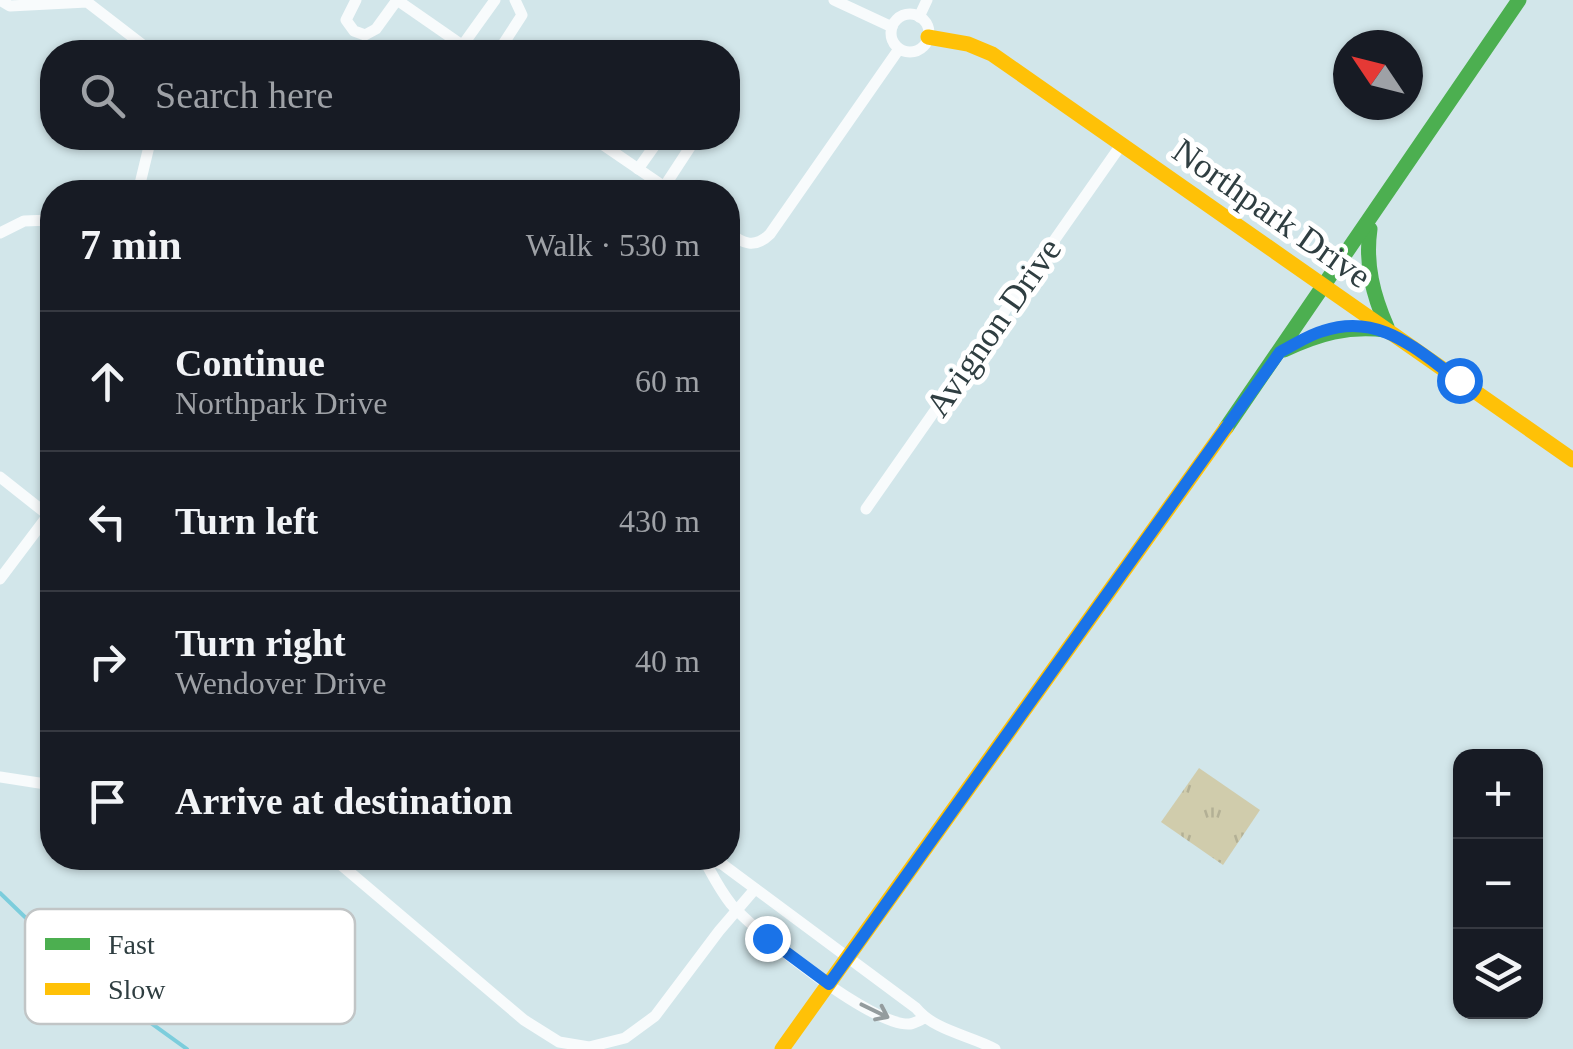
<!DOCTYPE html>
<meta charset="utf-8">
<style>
:root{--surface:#171b24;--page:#242831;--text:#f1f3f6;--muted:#9ea1a6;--line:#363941}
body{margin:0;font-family:"Times New Roman",serif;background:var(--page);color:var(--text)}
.controls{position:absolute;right:30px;bottom:30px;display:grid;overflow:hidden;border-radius:20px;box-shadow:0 2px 8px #0004}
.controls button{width:90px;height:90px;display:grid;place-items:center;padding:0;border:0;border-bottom:2px solid var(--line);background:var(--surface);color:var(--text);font:50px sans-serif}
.compass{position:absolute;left:1333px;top:30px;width:90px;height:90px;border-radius:50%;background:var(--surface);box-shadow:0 2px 8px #0004;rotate:305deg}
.stop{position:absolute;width:30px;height:30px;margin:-22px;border:8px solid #1a73e8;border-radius:50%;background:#fff}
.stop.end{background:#1a73e8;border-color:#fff;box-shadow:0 2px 10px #0008}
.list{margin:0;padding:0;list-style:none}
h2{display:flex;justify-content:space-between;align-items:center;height:130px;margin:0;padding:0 40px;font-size:42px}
h2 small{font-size:32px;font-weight:400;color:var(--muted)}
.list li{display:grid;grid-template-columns:65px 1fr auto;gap:30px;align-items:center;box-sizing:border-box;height:140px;padding:0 40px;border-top:2px solid var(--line)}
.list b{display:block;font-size:38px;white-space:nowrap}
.list p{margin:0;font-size:32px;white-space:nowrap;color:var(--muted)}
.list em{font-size:32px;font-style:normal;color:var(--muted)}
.icon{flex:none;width:55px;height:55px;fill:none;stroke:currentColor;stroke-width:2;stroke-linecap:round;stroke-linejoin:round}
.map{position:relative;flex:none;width:1573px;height:1049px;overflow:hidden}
.search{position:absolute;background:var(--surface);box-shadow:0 2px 8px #0004;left:40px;top:40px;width:700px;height:110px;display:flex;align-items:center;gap:25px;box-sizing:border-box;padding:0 35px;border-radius:40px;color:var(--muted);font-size:38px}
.panel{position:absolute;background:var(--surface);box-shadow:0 2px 8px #0004;left:40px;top:180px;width:700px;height:690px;border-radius:40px}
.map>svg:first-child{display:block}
.park{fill:url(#park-tufts)}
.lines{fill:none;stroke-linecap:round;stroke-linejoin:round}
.stream{stroke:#7ccddc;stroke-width:4}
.street{stroke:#f8fbfc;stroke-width:11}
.fast{stroke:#4caf50;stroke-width:15}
.slow{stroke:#ffc107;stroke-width:15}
.oneway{stroke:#949c9e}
.route{stroke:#1a73e8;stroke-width:12}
.labels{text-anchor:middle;stroke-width:10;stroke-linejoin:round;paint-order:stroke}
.street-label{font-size:35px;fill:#2f3e41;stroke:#fff}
.key{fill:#fff;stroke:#c1c5c6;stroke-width:2.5}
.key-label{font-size:28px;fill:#2f3e41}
</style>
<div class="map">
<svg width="1573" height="1049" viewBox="0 0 1573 1049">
<defs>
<pattern id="park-tufts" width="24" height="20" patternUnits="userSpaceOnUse" patternTransform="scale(2.5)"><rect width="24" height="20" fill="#d0ccac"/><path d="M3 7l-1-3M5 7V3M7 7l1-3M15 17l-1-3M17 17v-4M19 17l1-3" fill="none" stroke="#b3b095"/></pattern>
</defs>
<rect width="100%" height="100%" fill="#d2e6ea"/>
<polygon class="park" points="1199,768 1260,810 1223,865 1161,822"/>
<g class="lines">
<polyline class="stream" points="0,893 87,977 187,1049"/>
<g class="street">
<polyline points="0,0 10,6 87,2 152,52"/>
<polyline points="356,0 346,20 354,31 365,35 376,29 397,0"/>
<polyline points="397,0 472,52"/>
<polyline points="834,0 892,27"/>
<circle cx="910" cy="33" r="19"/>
<polyline points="919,17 927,0"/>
<polyline points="462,46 495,0"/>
<polyline points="498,52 522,15 515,0"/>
<polyline points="593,138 672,192"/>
<polyline points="638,169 660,138"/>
<polyline points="664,187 696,138"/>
<polyline points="138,192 151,138"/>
<path d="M 728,232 C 743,244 755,249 770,234 L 899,49"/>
<polyline points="0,233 24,221 52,220"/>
<polyline points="0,477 48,515"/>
<polyline points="866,509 1121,145"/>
<polyline points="0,579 52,510"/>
<polyline points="0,777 52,785"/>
<polyline points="333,858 524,1020 559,1042 589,1047 625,1038 655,1016 719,931 755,889"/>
<path d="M 703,858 C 712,874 719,889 731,904 C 756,933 873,1027 910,1024 C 915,1023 920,1020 925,1018"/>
<path d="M 704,859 L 722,864 L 916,1008 C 935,1031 969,1035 995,1049"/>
</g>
<g class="fast">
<path d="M 1370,229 C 1365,264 1373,295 1387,327"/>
<path d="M 1284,350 C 1318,334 1348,325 1386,330"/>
<polyline points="1226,428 1519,0"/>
</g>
<g class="slow">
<polyline points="928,37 968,44 992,54 1573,460"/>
<polyline points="782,1049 1226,428"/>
</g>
</g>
<defs><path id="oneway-shaft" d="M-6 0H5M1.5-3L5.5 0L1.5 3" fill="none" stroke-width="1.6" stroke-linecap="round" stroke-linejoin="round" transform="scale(2.5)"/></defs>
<use class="oneway" href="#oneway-shaft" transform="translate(875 1011) rotate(26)"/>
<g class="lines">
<path class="route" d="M 767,938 L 829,984 L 1280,352 C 1294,345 1308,335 1323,331 C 1380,312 1416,350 1459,380"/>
</g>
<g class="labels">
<g class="street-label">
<text transform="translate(1272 213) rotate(35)" y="12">Northpark Drive</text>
<text transform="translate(993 327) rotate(-55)" y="12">Avignon Drive</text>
</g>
</g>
<rect x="25" y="909" width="330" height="115" rx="15" class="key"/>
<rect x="45" y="938" width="45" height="12" fill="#4caf50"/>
<rect x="45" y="983" width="45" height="12" fill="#ffc107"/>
<g class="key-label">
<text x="108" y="954">Fast</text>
<text x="108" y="999">Slow</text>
</g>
</svg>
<div class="controls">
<button>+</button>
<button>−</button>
<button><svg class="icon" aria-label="layers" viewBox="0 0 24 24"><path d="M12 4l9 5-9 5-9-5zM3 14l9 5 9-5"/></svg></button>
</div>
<svg class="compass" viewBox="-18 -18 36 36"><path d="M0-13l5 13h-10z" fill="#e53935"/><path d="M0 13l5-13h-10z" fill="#9ea1a6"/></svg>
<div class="stop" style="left:1459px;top:380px"></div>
<div class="stop end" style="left:767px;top:938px"></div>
<div class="search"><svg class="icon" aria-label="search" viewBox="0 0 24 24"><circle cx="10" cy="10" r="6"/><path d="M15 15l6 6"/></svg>Search here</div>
<section class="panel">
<h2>7 min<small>Walk · 530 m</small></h2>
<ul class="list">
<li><svg class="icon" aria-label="ahead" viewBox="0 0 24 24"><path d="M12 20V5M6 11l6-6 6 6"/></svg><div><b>Continue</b><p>Northpark Drive</p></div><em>60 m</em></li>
<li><svg class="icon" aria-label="left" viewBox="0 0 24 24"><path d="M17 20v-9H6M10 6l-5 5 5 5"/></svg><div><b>Turn left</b></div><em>430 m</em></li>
<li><svg class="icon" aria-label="right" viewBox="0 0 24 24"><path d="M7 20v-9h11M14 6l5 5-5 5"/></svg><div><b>Turn right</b><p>Wendover Drive</p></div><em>40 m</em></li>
<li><svg class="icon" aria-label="arrive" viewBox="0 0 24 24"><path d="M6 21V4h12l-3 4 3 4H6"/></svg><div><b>Arrive at destination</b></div></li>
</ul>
</section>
</div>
